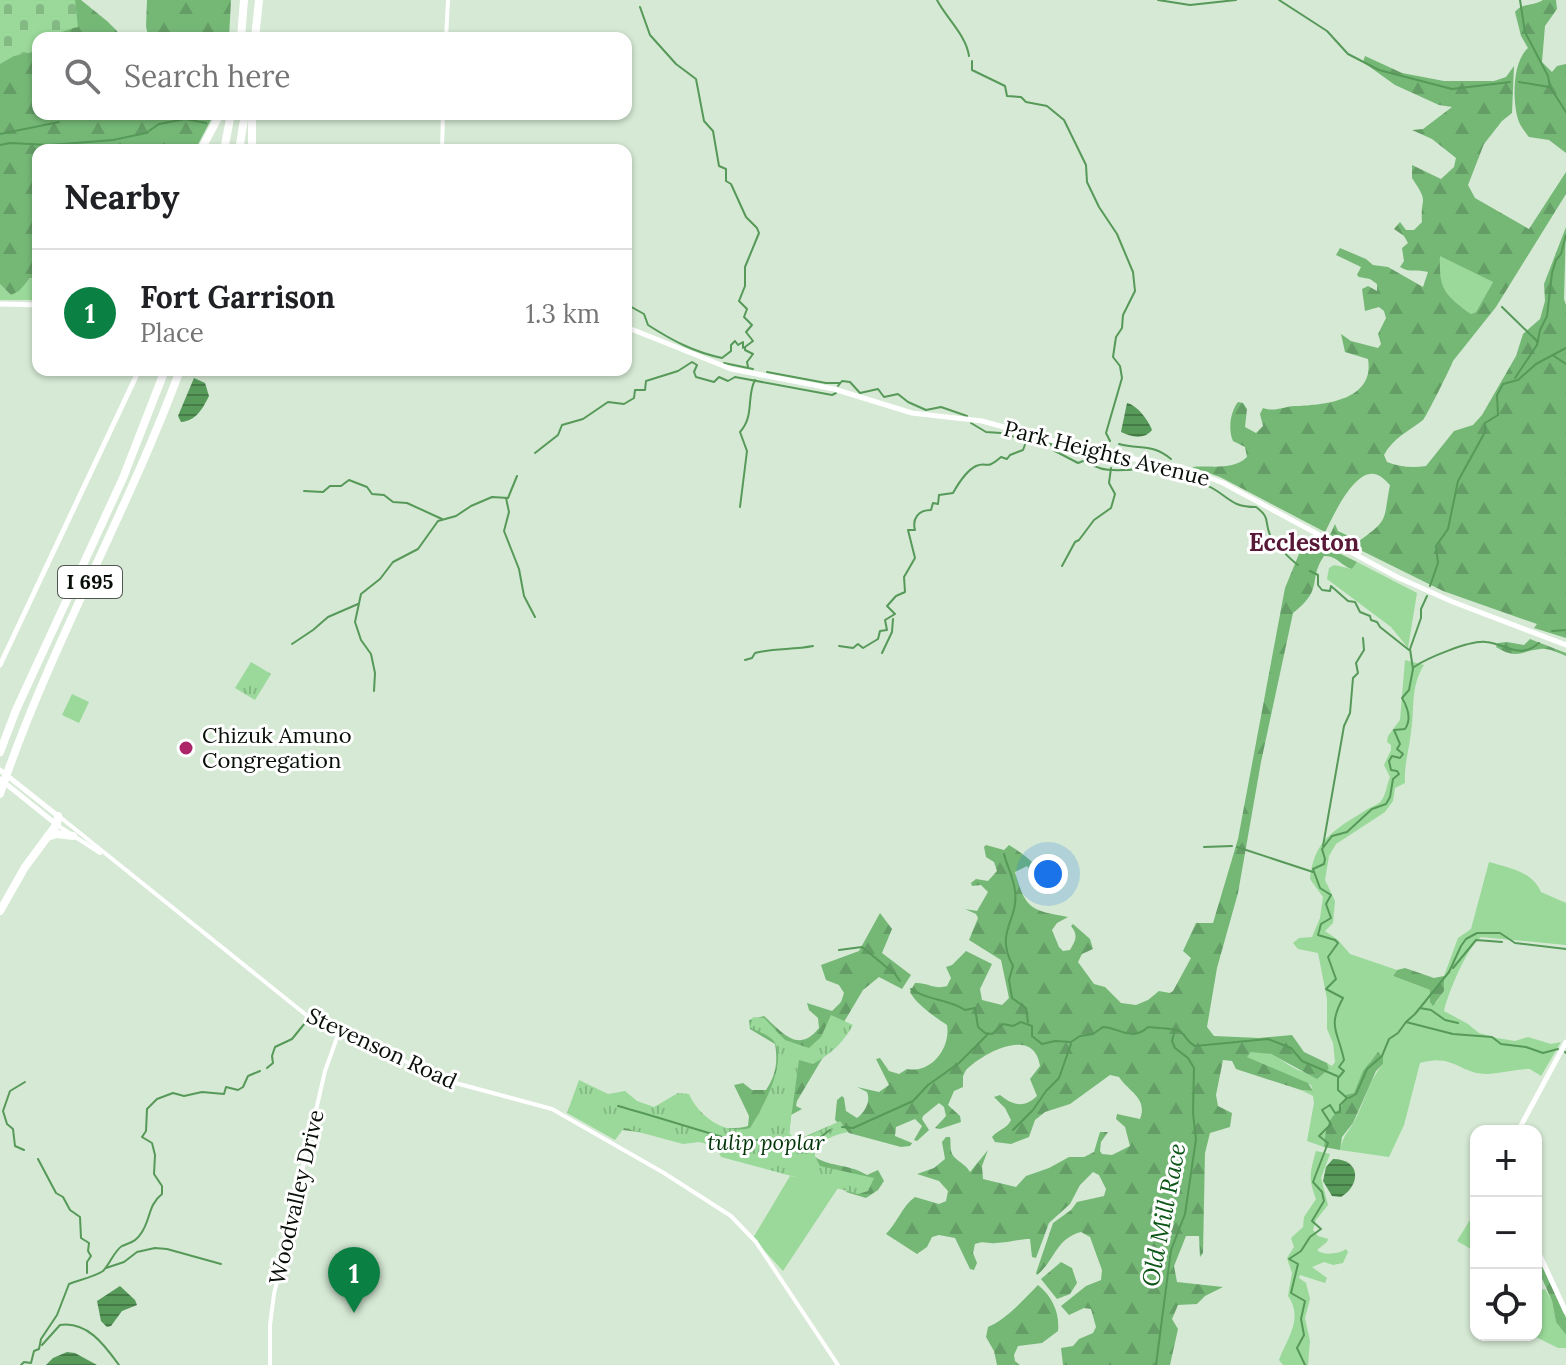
<!DOCTYPE html>
<meta charset="utf-8">
<style>
:root{--surface:#fff;--page:#f2f2f2;--text:#202124;--muted:#757577;--line:#e0e0e0;--accent:#0b8043}
body{margin:0;font-family:Lora,serif;background:var(--page);color:var(--text)}
.controls{position:absolute;right:24px;bottom:24px;display:grid;overflow:hidden;border-radius:16px;box-shadow:0 2px 6px #0004}
.controls button{width:72px;height:72px;display:grid;place-items:center;padding:0;border:0;border-bottom:2px solid var(--line);background:var(--surface);color:var(--text);font:40px sans-serif}
.you{position:absolute;left:1048px;top:874px;width:28px;height:28px;margin:-20px;border:6px solid #fff;border-radius:50%;background:#1a73e8;box-shadow:0 0 0 12px #1a73e833}
.badge{display:grid;place-items:center;width:52px;height:52px;border-radius:50%;background:var(--accent);color:#fff;font-size:26px;font-weight:700}
.pin{position:absolute;translate:-50% -66px;filter:drop-shadow(0 2px 4px #0008)}
.pin::after{content:'';position:absolute;top:42px;width:28px;height:24px;background:inherit;clip-path:polygon(0 0,100% 0,50% 100%)}
.list{margin:0;padding:0;list-style:none}
h2{display:flex;justify-content:space-between;align-items:center;height:104px;margin:0;padding:0 32px;font-size:34px}
h2 small{font-size:26px;font-weight:400;color:var(--muted)}
.list li{display:grid;grid-template-columns:52px 1fr auto;gap:24px;align-items:center;box-sizing:border-box;height:128px;padding:0 32px;border-top:2px solid var(--line)}
.list b{display:block;font-size:30px;white-space:nowrap}
.list p{margin:0;font-size:26px;white-space:nowrap;color:var(--muted)}
.list em{font-size:26px;font-style:normal;color:var(--muted)}
.icon{flex:none;width:44px;height:44px;fill:none;stroke:currentColor;stroke-width:2;stroke-linecap:round;stroke-linejoin:round}
.map{position:relative;flex:none;width:1566px;height:1365px;overflow:hidden}
.search{position:absolute;background:var(--surface);box-shadow:0 2px 6px #0004;left:32px;top:32px;width:600px;height:88px;display:flex;align-items:center;gap:20px;box-sizing:border-box;padding:0 28px;border-radius:16px;color:var(--muted);font-size:30px}
.panel{position:absolute;background:var(--surface);box-shadow:0 2px 6px #0004;left:32px;top:144px;width:600px;height:232px;border-radius:16px}
.map>svg:first-child{display:block}
.grass{fill:#9ad99a}
.forest{fill:url(#forest-firs);fill-rule:evenodd}
.cemetery{fill:url(#cemetery-stones)}
.park{fill:url(#park-tufts)}
.water{fill:url(#water-rules)}
.lines{fill:none;stroke-linecap:round;stroke-linejoin:round}
.stream{stroke:#569958;stroke-width:2}
.tertiary{stroke:#fff;stroke-width:4}
.secondary{stroke:#fff;stroke-width:5}
.motorway{stroke:#fff;stroke-width:8}
.poi-dot{fill:#ac256b;stroke:#fff;stroke-width:3}
.labels{text-anchor:middle;stroke-width:6;stroke-linejoin:round;paint-order:stroke}
.shield{fill:#fff;stroke:#525652;stroke-width:2}
.shield-label{font-size:20px;font-weight:bold;fill:#080e08}
.street-label{font-size:22px;fill:#080e08;stroke:#fff}
.poi-label{font-size:22px;fill:#080e08;stroke:#fff;text-anchor:start}
.park-label{font-size:22px;font-style:italic;fill:#013407;stroke:#fff}
.neighbourhood-label{font-size:24px;font-weight:bold;fill:#581837;stroke:#fff}
.water-label{font-size:24px;font-style:italic;fill:#0d5617;stroke:#fff}
</style>
<div class="map">
<svg width="1566" height="1365" viewBox="0 0 1566 1365">
<defs>
<pattern id="forest-firs" width="22" height="20" patternUnits="userSpaceOnUse" patternTransform="scale(2)"><rect width="22" height="20" fill="#75b876"/><path d="M5 1l3.5 6h-7zM16 11l3.5 6h-7z" fill="#649d65"/></pattern>
<pattern id="cemetery-stones" width="16" height="16" patternUnits="userSpaceOnUse" patternTransform="scale(2)"><rect width="16" height="16" fill="#9ad99a"/><path d="M2 7V4a2 2 0 0 1 4 0v3zM10 15v-3a2 2 0 0 1 4 0v3z" fill="#83b983"/></pattern>
<pattern id="park-tufts" width="24" height="20" patternUnits="userSpaceOnUse" patternTransform="scale(2)"><rect width="24" height="20" fill="#9ad99a"/><path d="M3 7l-1-3M5 7V3M7 7l1-3M15 17l-1-3M17 17v-4M19 17l1-3" fill="none" stroke="#83b983"/></pattern>
<pattern id="water-rules" width="6" height="5" patternUnits="userSpaceOnUse" patternTransform="scale(2)"><rect width="6" height="5" fill="#569958"/><path d="M0 2.5h6" fill="none" stroke="#457b47"/></pattern>
</defs>
<rect width="100%" height="100%" fill="#d5e9d4"/>
<g class="grass">
<path d="M 1440,255 L 1493,282 L 1476,312 L 1471,314 C 1442,292 1439,292 1440,255 Z"/>
<path d="M 35,277 L 38,278 L 38,300 L 0,300 L 0,284 L 11,295 C 21,290 24,279 35,277 Z"/>
<polygon points="1357,562 1417,593 1408,648 1391,627 1327,579 1329,568 1334,565 1352,569"/>
<path d="M 1405,660 L 1424,665 C 1410,687 1415,708 1411,732 C 1409,750 1404,765 1405,783 L 1395,788 L 1393,801 L 1385,812 L 1336,844 L 1329,856 L 1325,880 L 1335,901 L 1333,923 L 1325,931 L 1338,940 L 1350,954 L 1397,970 L 1393,976 L 1430,990 L 1430,1002 L 1436,1003 L 1444,991 L 1444,976 L 1458,938 L 1471,929 L 1489,862 C 1509,868 1532,871 1541,892 L 1566,903 L 1566,945 L 1481,937 C 1467,947 1448,993 1444,1011 L 1468,1024 L 1479,1033 L 1497,1038 L 1515,1041 L 1528,1037 L 1551,1044 L 1561,1042 L 1541,1076 C 1540,1075 1531,1070 1530,1069 C 1524,1068 1496,1074 1487,1074 C 1459,1074 1454,1053 1420,1063 L 1404,1125 L 1389,1157 L 1340,1150 C 1344,1134 1347,1134 1354,1122 C 1364,1103 1369,1080 1383,1064 L 1379,1053 L 1371,1060 L 1354,1093 L 1327,1126 L 1324,1147 L 1307,1141 L 1314,1103 L 1313,1096 L 1301,1090 L 1313,1091 L 1311,1085 L 1246,1057 L 1251,1052 C 1272,1050 1278,1059 1294,1068 C 1301,1072 1312,1074 1320,1076 L 1329,1069 L 1327,1063 L 1332,1066 L 1335,1062 L 1333,1043 L 1327,1029 L 1327,999 L 1318,953 L 1298,949 L 1293,943 L 1299,938 L 1312,937 L 1320,918 L 1323,897 L 1310,879 C 1314,839 1335,830 1366,810 C 1370,807 1378,805 1381,801 C 1386,795 1387,784 1390,777 L 1384,765 L 1391,750 L 1391,745 L 1387,742 L 1388,736 L 1400,720 Z"/>
<polygon points="72,694 89,702 79,723 62,715"/>
<path d="M 1316,1151 L 1330,1154 L 1321,1178 L 1328,1205 L 1316,1220 L 1313,1230 L 1318,1236 L 1328,1239 L 1327,1242 L 1317,1250 C 1323,1256 1339,1254 1346,1249 L 1348,1252 L 1343,1263 L 1333,1265 L 1324,1262 L 1312,1267 L 1327,1278 L 1325,1283 L 1300,1275 L 1299,1278 L 1306,1283 L 1310,1299 L 1305,1318 L 1310,1341 L 1308,1365 L 1283,1365 L 1279,1360 C 1287,1338 1304,1319 1288,1296 L 1292,1273 L 1287,1258 L 1294,1247 L 1291,1238 L 1303,1227 L 1304,1217 L 1316,1199 C 1308,1179 1310,1172 1316,1151 Z"/>
<polygon points="790,1176 840,1185 783,1271 753,1238"/>
<polygon points="1476,1210 1476,1252 1457,1241"/>
<polygon points="1545,1289 1552,1301 1556,1322 1566,1335 1566,1348 1558,1348 1532,1335 1536,1335 1536,1291"/>
</g>
<g class="forest">
<polygon points="67,0 81,0 107,21 117,31 119,38 46,38"/>
<polygon points="147,0 231,0 229,38 149,38 146,27"/>
<path d="M 1543,0 L 1556,0 L 1557,9 L 1545,26 L 1542,62 L 1552,72 L 1557,66 L 1566,64 L 1566,153 L 1549,140 L 1529,137 C 1526,133 1521,127 1519,122 C 1512,103 1512,62 1528,48 L 1521,36 L 1515,12 C 1521,3 1534,6 1543,0 Z"/>
<polygon points="38,44 38,114 214,114 195,150 38,150 38,278 30,278 19,291 11,295 0,284 0,60"/>
<path d="M 1365,56 L 1402,73 L 1444,81 L 1494,81 L 1506,77 L 1514,66 L 1512,113 L 1502,121 L 1484,144 L 1468,185 L 1475,198 L 1529,229 L 1566,172 L 1566,194 L 1496,307 L 1453,361 C 1451,367 1426,417 1423,420 C 1409,431 1393,438 1384,455 L 1387,462 C 1400,467 1412,468 1426,466 L 1454,431 L 1473,425 L 1482,415 L 1516,356 L 1523,334 L 1540,319 L 1545,301 L 1544,284 L 1566,227 L 1564,299 L 1566,305 L 1566,638 L 1534,628 L 1537,624 L 1443,591 L 1330,535 L 1335,524 L 1338,531 L 1359,541 C 1390,519 1383,520 1390,485 C 1386,481 1381,475 1374,474 C 1353,471 1333,517 1325,532 L 1220,477 L 1192,467 C 1212,465 1232,471 1247,457 L 1245,447 L 1233,441 C 1228,430 1230,412 1238,402 L 1243,403 L 1247,409 L 1245,427 L 1256,433 L 1263,426 L 1260,414 L 1263,408 C 1275,412 1283,407 1294,406 C 1323,405 1375,401 1368,359 L 1345,352 L 1341,334 L 1351,341 L 1378,348 L 1381,344 L 1378,334 L 1386,318 L 1384,311 L 1379,307 L 1365,311 L 1362,289 L 1368,286 L 1377,291 L 1377,284 L 1370,279 L 1359,277 L 1357,275 L 1361,267 L 1336,255 L 1340,248 L 1366,259 L 1373,265 L 1388,267 L 1423,287 L 1428,272 C 1417,269 1409,273 1400,267 L 1404,261 L 1402,248 L 1408,243 L 1404,236 L 1394,229 L 1400,222 L 1406,230 L 1414,230 L 1422,222 C 1420,195 1430,205 1412,178 L 1412,165 L 1441,179 L 1454,167 L 1456,158 L 1432,139 L 1412,130 L 1423,129 L 1452,107 L 1439,105 L 1395,85 L 1363,62 ZM 1440,256 L 1493,282 L 1476,312 L 1471,314 C 1444,294 1439,290 1440,256 Z"/>
<path d="M 1306,537 L 1357,562 L 1352,569 C 1341,566 1337,555 1324,556 C 1307,581 1325,588 1293,613 L 1261,762 L 1238,893 L 1217,968 L 1207,1027 L 1214,1036 L 1259,1038 L 1292,1035 L 1304,1052 L 1327,1063 L 1329,1069 L 1317,1079 L 1271,1054 L 1251,1052 L 1247,1057 L 1308,1083 L 1313,1091 L 1301,1090 L 1236,1069 L 1232,1061 L 1223,1060 L 1216,1095 L 1218,1106 L 1232,1113 L 1230,1127 L 1210,1133 L 1205,1153 L 1203,1253 L 1200,1257 L 1199,1236 L 1186,1236 L 1174,1266 L 1177,1282 L 1223,1287 L 1205,1296 L 1197,1304 L 1178,1305 L 1172,1319 L 1178,1329 L 1170,1365 L 1063,1365 L 1061,1348 L 1073,1346 L 1079,1339 L 1093,1333 L 1096,1327 L 1091,1309 L 1084,1308 L 1069,1315 L 1061,1306 L 1086,1286 L 1101,1280 L 1102,1270 L 1090,1237 L 1081,1232 C 1055,1239 1055,1261 1037,1275 L 1036,1273 L 1053,1223 L 1071,1210 L 1077,1202 L 1104,1196 L 1106,1189 L 1099,1175 L 1093,1172 L 1080,1185 L 1070,1204 L 1049,1223 L 1036,1258 L 1032,1257 L 1030,1239 C 1018,1239 1008,1243 996,1243 C 987,1244 984,1240 975,1244 L 973,1253 L 977,1263 L 974,1270 L 970,1269 L 955,1238 L 939,1235 L 932,1237 L 927,1247 L 917,1254 L 886,1234 C 897,1223 903,1205 915,1197 L 939,1204 L 946,1201 L 948,1191 L 939,1181 L 917,1174 L 934,1168 L 945,1159 L 942,1142 L 946,1137 L 950,1137 C 951,1141 950,1145 951,1150 C 952,1160 966,1163 970,1172 L 988,1150 L 982,1166 L 983,1179 L 1016,1187 L 1026,1176 L 1049,1168 L 1069,1157 L 1084,1157 L 1094,1152 L 1100,1132 L 1108,1132 L 1101,1142 L 1100,1151 L 1102,1154 L 1112,1155 L 1130,1146 L 1125,1127 L 1116,1119 L 1117,1114 L 1140,1119 C 1148,1098 1129,1092 1119,1077 L 1110,1075 L 1070,1104 L 1045,1112 L 1035,1120 L 1029,1137 L 1011,1144 L 995,1142 L 992,1137 C 997,1130 1007,1129 1011,1120 L 1005,1108 L 994,1097 L 1000,1095 C 1013,1105 1023,1109 1037,1096 L 1030,1079 L 1040,1066 C 1034,1025 983,1053 966,1070 L 963,1076 L 963,1087 L 954,1091 L 948,1105 L 960,1116 L 961,1122 L 940,1129 L 935,1128 L 946,1116 L 944,1107 L 939,1103 L 923,1116 L 922,1119 L 929,1130 L 917,1141 L 914,1140 L 922,1126 L 915,1119 L 896,1127 L 895,1136 L 912,1143 L 910,1146 L 901,1147 L 849,1133 L 835,1120 L 837,1100 L 842,1096 L 844,1098 L 846,1111 L 857,1118 C 865,1112 871,1101 867,1092 L 857,1087 L 879,1092 L 889,1085 L 876,1059 L 880,1058 L 889,1071 L 899,1074 L 907,1069 C 931,1074 951,1048 947,1025 C 936,1018 916,1004 910,992 L 915,983 C 927,982 934,990 947,986 L 951,978 L 946,967 L 952,965 L 966,951 L 992,964 L 980,989 L 982,1000 L 1002,1005 L 1009,998 L 1001,960 L 969,940 L 978,918 L 976,914 L 965,909 L 977,911 L 988,892 L 981,885 L 972,886 L 971,883 L 976,879 L 988,881 L 997,871 L 994,862 L 986,857 L 984,847 L 986,845 L 1004,850 L 1009,845 C 1024,854 1050,873 1050,891 L 1047,892 L 1027,866 L 1015,872 C 1026,911 1032,910 1068,917 L 1057,923 L 1052,930 L 1059,947 L 1063,951 L 1070,950 C 1075,941 1079,936 1071,926 L 1073,924 L 1090,939 L 1093,949 L 1082,954 L 1078,962 L 1094,984 L 1105,987 L 1121,1003 L 1136,1005 L 1148,1000 L 1159,991 L 1170,993 L 1173,991 L 1191,958 L 1183,951 L 1196,923 L 1213,923 L 1238,839 L 1285,588 Z"/>
<path d="M 1530,639 L 1566,653 L 1566,656 C 1558,653 1549,648 1540,649 C 1521,651 1517,660 1496,647 L 1498,643 L 1507,642 L 1524,645 Z"/>
<path d="M 880,913 L 892,929 L 882,953 L 911,975 L 902,989 L 879,977 L 863,990 L 797,1101 L 796,1106 L 802,1109 L 791,1115 L 789,1135 L 795,1141 L 829,1126 L 830,1133 L 814,1151 L 815,1157 C 833,1168 847,1163 867,1175 L 878,1170 L 884,1181 L 878,1190 L 866,1198 L 846,1192 L 852,1183 L 700,1140 L 623,1130 L 628,1113 C 657,1118 723,1134 748,1126 L 749,1116 L 734,1085 L 743,1083 L 752,1090 L 766,1090 C 776,1075 778,1062 775,1044 L 750,1029 L 749,1020 L 764,1016 C 783,1033 798,1054 819,1028 L 818,1018 L 809,1010 L 807,1003 L 832,1011 L 841,1002 L 844,993 L 839,985 L 826,980 L 821,965 L 859,951 Z"/>
<polygon points="1405,968 1434,978 1444,976 1444,991 1433,1006 1430,1002 1430,990 1393,976 1397,970"/>
<path d="M 1378,1052 L 1383,1057 L 1383,1064 L 1376,1071 L 1353,1123 L 1342,1137 L 1340,1150 L 1324,1147 C 1325,1140 1325,1131 1328,1125 C 1333,1112 1343,1110 1346,1095 L 1354,1093 L 1363,1071 Z"/>
<polygon points="1061,1262 1072,1268 1077,1283 1070,1294 1057,1299 1041,1279"/>
<polygon points="1537,1267 1543,1267 1566,1318 1566,1335 1556,1322 1552,1301"/>
<path d="M 1038,1285 C 1052,1296 1060,1313 1058,1331 L 1042,1343 L 1018,1346 L 1014,1355 L 1015,1361 L 1020,1365 L 997,1365 L 994,1351 L 986,1337 L 988,1327 C 1006,1320 1024,1299 1038,1285 Z"/>
</g>
<path class="cemetery" d="M 0,0 L 75,0 L 78,27 C 63,30 53,38 38,38 L 38,51 L 14,56 L 0,64 Z"/>
<g class="park">
<polygon points="251,662 271,674 255,700 235,688"/>
<path d="M 831,1015 L 853,1025 C 842,1044 832,1053 813,1064 L 799,1060 L 789,1133 L 797,1141 L 840,1121 L 848,1132 C 832,1135 823,1140 813,1152 L 820,1166 L 874,1178 L 868,1191 L 858,1194 L 721,1157 L 716,1146 L 699,1142 L 683,1144 L 624,1128 L 615,1140 L 567,1113 L 579,1080 L 608,1094 L 625,1091 L 637,1101 L 654,1107 L 678,1093 L 689,1094 C 699,1117 725,1135 750,1128 C 761,1111 791,1058 772,1039 C 767,1034 756,1031 750,1027 L 753,1017 L 764,1018 L 785,1040 L 809,1048 L 821,1037 Z"/>
</g>
<g class="water">
<path d="M 194,378 L 205,383 L 209,396 C 203,408 196,421 181,422 L 178,416 Z"/>
<path d="M 1127,403 C 1137,405 1148,420 1152,430 C 1144,440 1131,437 1121,432 Z"/>
<path d="M 1333,1159 C 1361,1159 1361,1185 1341,1197 L 1332,1196 L 1323,1181 L 1326,1167 Z"/>
<polygon points="120,1286 135,1300 137,1305 122,1311 111,1326 107,1327 101,1321 97,1301"/>
<polygon points="67,1352 75,1353 97,1365 46,1365 53,1358"/>
</g>
<g class="lines">
<g class="stream">
<path d="M 937,0 C 947,19 966,35 969,56"/>
<polyline points="1158,0 1190,5 1236,0"/>
<polyline points="1279,0 1327,31 1348,54 1379,70 1452,89 1510,82"/>
<polyline points="1520,0 1525,32 1548,76 1550,87 1566,112"/>
<polyline points="640,7 650,35 676,64 696,79 704,121 713,131 719,166 726,169 726,181 731,184 746,217 757,228 759,233 745,267 745,286 739,301 747,309 744,317 752,325 746,332 753,341 745,347 745,350 753,354 747,362 748,367"/>
<polyline points="972,61 972,70 1005,86 1007,96 1021,97 1026,102 1047,106 1064,120 1086,165 1087,182 1099,207 1117,234 1133,272 1135,291 1123,315 1122,328 1116,337 1113,357 1120,366 1122,378 1106,433 1110,441"/>
<polyline points="1519,82 1549,87"/>
<polyline points="0,134 59,122"/>
<polyline points="0,145 10,143 50,145 113,140 146,133 159,124 185,119 206,123"/>
<path d="M 626,304 L 644,314 L 648,325 C 673,341 694,352 722,358 L 731,351 L 731,345 L 735,341 L 738,345 L 743,342 L 743,348"/>
<polyline points="1502,307 1538,342"/>
<polyline points="1554,356 1566,364"/>
<polyline points="724,363 753,369"/>
<polyline points="767,372 826,383 840,383"/>
<polyline points="1515,378 1537,345 1540,330 1547,316 1552,273 1556,260 1561,254 1566,235"/>
<polyline points="838,386 842,381 850,382 860,393 878,389 884,397 898,394 908,402 926,410 941,407 967,416"/>
<path d="M 971,423 L 986,432 L 1001,433 L 1038,444 L 1051,444 L 1053,450 L 1078,463 L 1086,460 C 1104,479 1141,465 1164,470 C 1178,473 1205,483 1217,491 C 1232,501 1235,507 1256,507 C 1271,518 1264,521 1270,535 C 1274,543 1291,560 1298,565"/>
<path d="M 1119,444 C 1140,450 1152,443 1171,459"/>
<polyline points="535,453 558,435 562,425 583,419 608,402 624,404 634,398 635,390 645,390 646,381 678,371 692,362 697,365 694,372 696,377 714,382 719,377 728,381 735,377 832,395 836,393"/>
<polyline points="304,491 323,492 330,486 341,486 349,480 367,487 372,494 384,495 393,502 407,503 442,519"/>
<polyline points="506,498 509,512 504,531 519,569 524,596 535,617"/>
<path d="M 740,507 L 747,451 L 740,432 C 755,415 746,397 755,380"/>
<polyline points="1062,566 1075,542 1079,540 1094,520 1111,508 1115,494 1109,483 1111,468"/>
<polyline points="1310,571 1318,575 1318,585 1322,590 1330,591 1331,586 1348,601 1355,602 1360,612 1370,616 1371,620 1377,622 1380,627 1409,650"/>
<polyline points="1430,586 1438,563 1436,546 1448,529 1458,481 1485,432 1485,423 1498,415 1497,395 1503,384 1518,380 1536,364 1566,348"/>
<polyline points="1552,631 1566,630"/>
<polyline points="292,644 313,630 328,617 358,604"/>
<path d="M 839,646 L 853,648 L 858,644 L 863,648 L 878,639 L 880,631 L 887,630 L 885,620 L 895,614 L 887,606 L 896,596 L 905,592 L 904,577 L 915,558 L 908,530 L 915,530 C 912,519 918,510 931,510 L 933,503 L 938,504 L 939,495 L 953,493 C 958,484 966,471 976,466 C 988,461 985,471 1001,457 L 1007,459 L 1010,455 L 1023,450 L 1026,442"/>
<polyline points="882,653 892,632 893,619"/>
<path d="M 745,660 L 752,658 L 755,653 C 775,648 792,650 813,646"/>
<path d="M 1414,667 C 1427,658 1470,640 1486,642 C 1507,644 1519,660 1539,643"/>
<polyline points="374,691 375,673 371,654 361,640 355,622 361,594 380,579 393,562 418,549 438,521 456,516 471,506 492,497 508,498 517,476"/>
<polyline points="1323,846 1344,726 1350,713 1353,678 1358,673 1356,663 1364,650 1363,638"/>
<polyline points="1204,847 1232,846"/>
<polyline points="1237,847 1313,872"/>
<path d="M 1004,854 C 1007,866 1014,879 1015,891 C 1019,921 994,931 1013,966 L 1009,980 L 1012,998 L 1026,1008 L 1028,1022"/>
<polyline points="839,950 862,947 895,974 900,981"/>
<polyline points="1453,968 1476,940 1502,942"/>
<polyline points="1449,972 1461,946 1466,939 1477,933 1500,933 1515,943 1566,949"/>
<path d="M 911,989 C 928,1001 949,999 965,1010 L 975,1008 L 978,1027 L 985,1033 L 992,1034 L 1003,1024 L 1013,1026 L 1021,1022 L 1032,1026 L 1032,1036 L 1042,1044 L 1055,1041 L 1071,1042 L 1080,1036 L 1093,1034 L 1103,1027 C 1120,1028 1132,1042 1148,1027 C 1155,1028 1177,1028 1181,1032 C 1187,1037 1187,1042 1195,1046 L 1268,1039 L 1291,1048 L 1302,1061 L 1337,1076"/>
<polyline points="1420,1008 1431,1010 1445,1020 1458,1023"/>
<polyline points="1406,1022 1415,1014 1449,972"/>
<polyline points="1565,1052 1566,1053"/>
<polyline points="267,1068 273,1063 272,1056 275,1047 292,1039 305,1023"/>
<polyline points="1349,1098 1356,1094 1367,1069 1382,1056 1389,1039 1398,1033 1406,1022 1453,1034 1492,1037 1501,1044 1526,1047 1543,1053 1558,1049"/>
<path d="M 618,1106 C 658,1117 697,1130 736,1141 C 749,1144 762,1137 773,1139 C 781,1141 783,1143 791,1141 L 796,1146 C 812,1148 818,1138 830,1130"/>
<polyline points="842,1127 853,1128 913,1101 928,1085 959,1063 988,1034"/>
<polyline points="1013,1130 1033,1110 1046,1091 1059,1078 1071,1044"/>
<polyline points="24,1150 15,1146 13,1129 7,1124 3,1111 10,1091 25,1082"/>
<polyline points="38,1159 56,1193 63,1197 70,1210 80,1217 81,1238 89,1243 88,1251 91,1256 87,1262 87,1273"/>
<polyline points="106,1268 124,1262 137,1252 155,1248 167,1249 221,1264"/>
<path d="M 42,1345 L 60,1325 C 88,1321 105,1346 119,1365"/>
<path d="M 21,1365 L 24,1362 L 31,1363 L 34,1351 L 39,1349 L 41,1339 L 57,1315 L 69,1284 C 79,1280 94,1277 103,1271 C 110,1264 114,1251 122,1246 C 131,1242 136,1242 142,1232 C 151,1218 148,1205 162,1194 L 162,1186 L 154,1174 L 155,1155 L 152,1143 L 142,1137 L 146,1131 L 147,1109 L 157,1099 L 173,1093 L 184,1096 L 202,1092 L 224,1094 L 226,1087 L 238,1090 L 243,1087 L 248,1076 L 260,1071"/>
<polyline points="1156,1365 1171,1250 1185,1214 1196,1139 1193,1113 1194,1068 1188,1058 1175,1048 1172,1041 1175,1029"/>
<path d="M 1305,1365 L 1297,1348 L 1304,1335 L 1301,1319 L 1305,1301 L 1291,1293 L 1298,1264 L 1289,1259 L 1301,1251 L 1310,1237 L 1321,1229 L 1312,1221 L 1324,1201 L 1322,1192 L 1313,1182 L 1328,1143 L 1319,1136 L 1331,1124 L 1322,1110 L 1330,1105 L 1335,1113 L 1340,1112 L 1340,1105 L 1347,1098 L 1338,1090 L 1338,1078 L 1344,1071 L 1339,1067 L 1344,1060 C 1338,1031 1327,1027 1343,998 L 1326,989 L 1336,979 L 1328,957 L 1338,943 L 1335,940 L 1318,935 L 1321,924 L 1331,918 L 1326,904 L 1331,895 L 1320,888 L 1313,869 L 1324,864 L 1325,859 L 1322,849 L 1332,836 L 1347,832 L 1372,809 L 1386,804 L 1390,797 L 1393,779 L 1399,774 L 1397,771 L 1391,770 L 1389,761 L 1392,756 L 1400,758 L 1403,754 L 1397,749 L 1400,744 L 1394,730 L 1405,729 C 1412,719 1408,708 1402,698 L 1409,690 L 1413,669 L 1410,649 L 1421,618 L 1421,609 L 1427,596"/>
</g>
<g class="tertiary">
<polyline points="446,38 448,0"/>
<polyline points="442,150 443,114"/>
<polyline points="60,817 310,1018 448,1081 552,1109 664,1173 731,1216 756,1242 838,1365"/>
<polyline points="57,825 100,853"/>
<polyline points="270,1365 270,1325 274,1294 325,1071 339,1032"/>
</g>
<g class="secondary">
<polyline points="0,304 38,305"/>
<polyline points="626,327 731,369 834,389 912,413 982,421 1099,453 1182,467 1223,483 1397,577 1453,602 1566,645"/>
<polyline points="0,665 139,370"/>
<polyline points="0,770 58,816"/>
<polyline points="0,779 56,824"/>
<polyline points="1518,1131 1566,1042"/>
<polyline points="1536,1247 1566,1312"/>
</g>
<g class="motorway">
<polyline points="241,38 244,0"/>
<polyline points="255,38 259,0"/>
<polyline points="201,150 220,114"/>
<polyline points="224,150 231,114"/>
<polyline points="239,150 245,114"/>
<polyline points="252,150 252,114"/>
<polyline points="0,752 16,710 123,478 165,370"/>
<path d="M 0,794 C 49,648 127,514 180,370"/>
<polyline points="47,837 57,834 73,836"/>
<polyline points="0,911 25,867 57,824 58,816"/>
</g>
</g>
<circle class="poi-dot" cx="186" cy="748" r="8"/>
<g class="labels">
<rect class="shield" x="58" y="566" width="64" height="32" rx="6"/>
<g class="shield-label">
<text x="90" y="589">I 695</text>
</g>
<g class="street-label">
<text transform="translate(1107 453) rotate(14)" y="8">Park Heights Avenue</text>
<text transform="translate(382 1048) rotate(25)" y="8">Stevenson Road</text>
<text transform="translate(296 1197) rotate(-77)" y="8">Woodvalley Drive</text>
</g>
<g class="poi-label">
<text x="202" y="743">Chizuk Amuno<tspan x="202" dy="25">Congregation</tspan></text>
</g>
<g class="park-label">
<text x="766" y="1150">tulip poplar</text>
</g>
<g class="neighbourhood-label">
<text x="1304" y="551">Eccleston</text>
</g>
<g class="water-label">
<text transform="translate(1164 1215) rotate(-79)" y="8">Old Mill Race</text>
</g>
</g>
</svg>
<div class="controls">
<button>+</button>
<button>−</button>
<button><svg class="icon" aria-label="locate" viewBox="0 0 24 24"><circle cx="12" cy="12" r="6"/><path d="M12 2v4M12 18v4M2 12h4M18 12h4"/></svg></button>
</div>
<div class="you"></div>
<div class="pin badge" style="left:354px;top:1313px">1</div>
<div class="search"><svg class="icon" aria-label="search" viewBox="0 0 24 24"><circle cx="10" cy="10" r="6"/><path d="M15 15l6 6"/></svg>Search here</div>
<section class="panel">
<h2>Nearby<small></small></h2>
<ul class="list">
<li><span class="badge">1</span><div><b>Fort Garrison</b><p>Place</p></div><em>1.3 km</em></li>
</ul>
</section>
</div>
